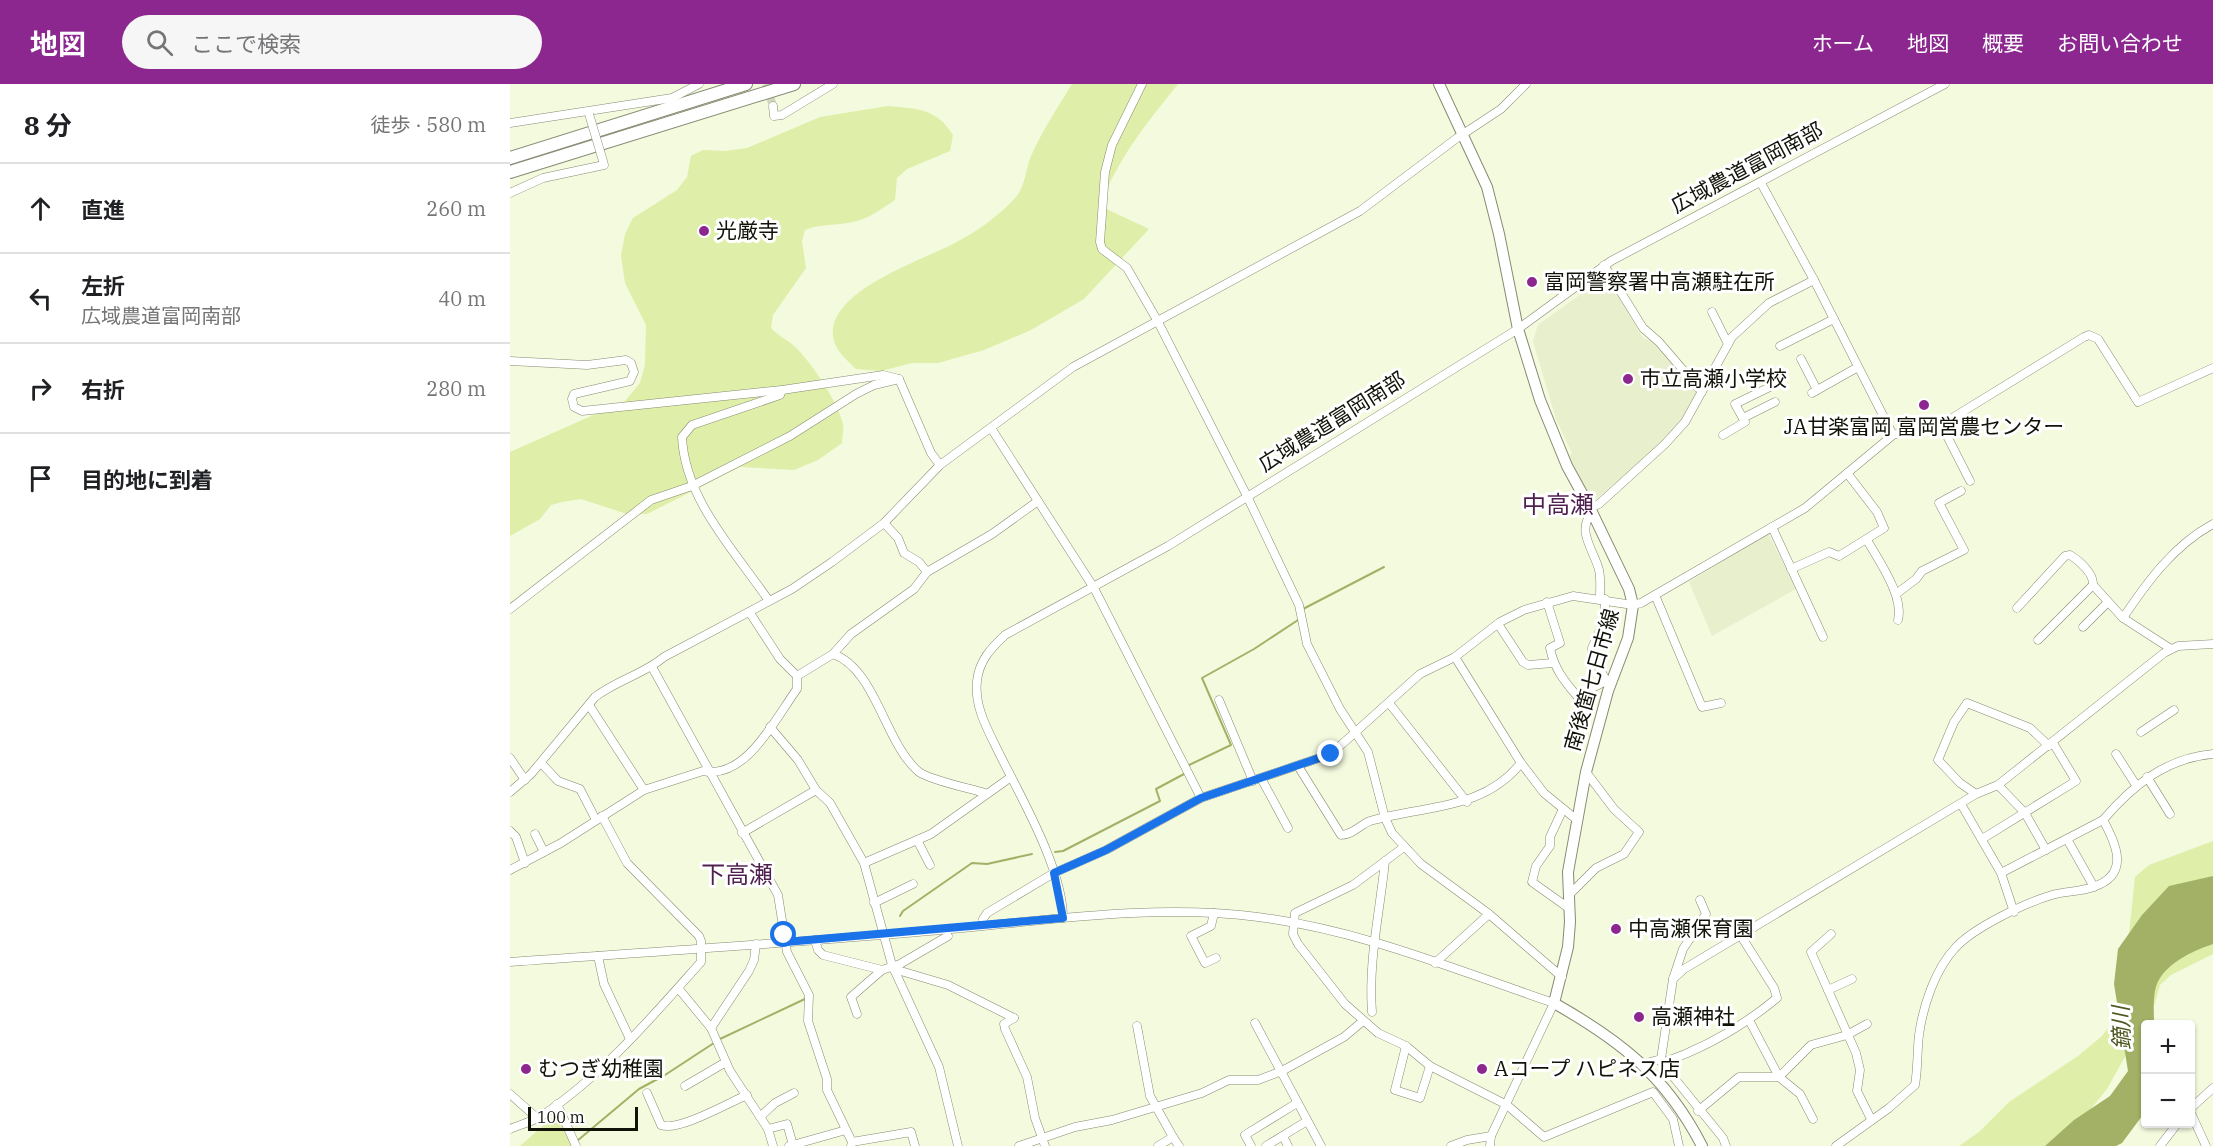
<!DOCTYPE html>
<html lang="ja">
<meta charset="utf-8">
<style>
:root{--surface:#fff;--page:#f6f6f6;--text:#202124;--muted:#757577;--line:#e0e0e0;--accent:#8b278f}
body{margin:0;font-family:"IBM Plex Serif","Noto Sans JP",serif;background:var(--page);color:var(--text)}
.controls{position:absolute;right:18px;bottom:18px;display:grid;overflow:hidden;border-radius:6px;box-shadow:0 2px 4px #0004}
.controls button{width:54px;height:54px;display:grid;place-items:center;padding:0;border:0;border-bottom:2px solid var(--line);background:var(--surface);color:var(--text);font:30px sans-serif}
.scale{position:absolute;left:18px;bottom:15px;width:110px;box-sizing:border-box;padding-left:6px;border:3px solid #111309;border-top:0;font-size:16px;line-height:21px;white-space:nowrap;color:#111309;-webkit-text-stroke:4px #fff;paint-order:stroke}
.stop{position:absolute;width:18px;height:18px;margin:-14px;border:4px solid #1a73e8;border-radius:50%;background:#fff}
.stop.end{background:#1a73e8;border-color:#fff;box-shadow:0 2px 6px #0008}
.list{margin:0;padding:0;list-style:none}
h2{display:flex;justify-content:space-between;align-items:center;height:78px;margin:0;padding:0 24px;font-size:26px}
h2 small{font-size:20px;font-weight:400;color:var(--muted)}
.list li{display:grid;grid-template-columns:39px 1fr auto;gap:18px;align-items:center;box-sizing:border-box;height:90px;padding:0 24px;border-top:2px solid var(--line)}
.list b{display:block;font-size:22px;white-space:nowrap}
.list p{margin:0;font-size:20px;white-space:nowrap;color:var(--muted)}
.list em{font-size:20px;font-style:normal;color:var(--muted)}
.icon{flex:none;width:33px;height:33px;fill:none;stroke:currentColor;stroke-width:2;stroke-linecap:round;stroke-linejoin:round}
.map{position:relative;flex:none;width:1703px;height:1062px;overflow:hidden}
header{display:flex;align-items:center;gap:36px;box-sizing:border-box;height:84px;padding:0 30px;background:var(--accent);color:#fff}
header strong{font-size:28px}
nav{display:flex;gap:33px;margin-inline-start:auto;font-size:21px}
.search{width:420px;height:54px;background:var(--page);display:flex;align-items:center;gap:15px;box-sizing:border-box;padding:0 21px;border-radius:33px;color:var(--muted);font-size:22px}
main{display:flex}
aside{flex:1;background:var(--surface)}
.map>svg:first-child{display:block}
.built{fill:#e7efcc}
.green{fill:#dfeea8}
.water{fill:#a2b165}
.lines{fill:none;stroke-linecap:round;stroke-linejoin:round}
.stream{stroke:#a2b165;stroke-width:2}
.minor-tunnel{stroke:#d1d7be;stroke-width:8;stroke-dasharray:8 4;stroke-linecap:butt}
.minor-casing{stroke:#858b72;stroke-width:9}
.major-casing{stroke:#858b72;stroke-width:12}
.highway-casing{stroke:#858b72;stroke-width:14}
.minor{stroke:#fff;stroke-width:8}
.major{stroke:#fff;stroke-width:10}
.highway{stroke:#fff;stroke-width:12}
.minor-bridge-casing{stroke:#858b72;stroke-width:9;stroke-linecap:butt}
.minor-bridge{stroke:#fff;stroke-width:8}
.route{stroke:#1a73e8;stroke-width:8}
.poi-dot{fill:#8b278f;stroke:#fff;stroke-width:2}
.labels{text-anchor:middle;stroke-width:6;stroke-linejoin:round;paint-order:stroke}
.street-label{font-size:21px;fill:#111309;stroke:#fff}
.poi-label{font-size:21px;fill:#111309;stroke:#fff;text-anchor:start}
.water-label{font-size:22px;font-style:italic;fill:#4e5820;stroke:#fff}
.quarter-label{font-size:24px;fill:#4f1f50;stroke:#fff}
</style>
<header>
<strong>地図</strong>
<div class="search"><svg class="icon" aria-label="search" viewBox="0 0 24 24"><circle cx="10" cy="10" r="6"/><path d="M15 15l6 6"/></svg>ここで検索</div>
<nav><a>ホーム</a><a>地図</a><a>概要</a><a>お問い合わせ</a></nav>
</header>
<main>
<aside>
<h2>8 分<small>徒歩 · 580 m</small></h2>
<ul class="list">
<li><svg class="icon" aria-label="ahead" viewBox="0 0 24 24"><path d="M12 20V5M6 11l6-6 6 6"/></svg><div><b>直進</b></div><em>260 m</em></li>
<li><svg class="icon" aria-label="left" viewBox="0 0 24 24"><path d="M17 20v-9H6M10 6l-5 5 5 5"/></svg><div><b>左折</b><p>広域農道富岡南部</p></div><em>40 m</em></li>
<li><svg class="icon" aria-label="right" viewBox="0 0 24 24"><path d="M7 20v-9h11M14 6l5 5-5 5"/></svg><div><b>右折</b></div><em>280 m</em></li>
<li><svg class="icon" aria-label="arrive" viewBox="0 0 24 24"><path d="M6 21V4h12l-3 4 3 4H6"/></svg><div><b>目的地に到着</b></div></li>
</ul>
</aside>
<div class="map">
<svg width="1703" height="1062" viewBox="0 0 1703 1062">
<rect width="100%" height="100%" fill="#f3fade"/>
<g class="built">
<polygon points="1096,192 1133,254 1148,260 1187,308 1170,339 1155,356 1085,416 1081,413 1059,373 1062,369 1046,335 1023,257 1028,241"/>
<polygon points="1258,449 1286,505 1202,552 1179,498"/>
</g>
<g class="green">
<path d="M 562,0 L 668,0 C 636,40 608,74 590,122 L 639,145 L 574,215 L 521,246 L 474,266 L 428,279 L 402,279 L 371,287 L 346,285 C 338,277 327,268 324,257 C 311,209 411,177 443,160 C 465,149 489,132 505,114 C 515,104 516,84 521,72 C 532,47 548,23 562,0 Z"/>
<path d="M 378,22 C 408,25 426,24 443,51 L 440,67 L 397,85 L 387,94 L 385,116 C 373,124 361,133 347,137 C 330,142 312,139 295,146 L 292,157 L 296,184 L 263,231 L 261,244 C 268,252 275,254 283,261 C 300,276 328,318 333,340 C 334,346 332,353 332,359 L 308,376 L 284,386 L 230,383 L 137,430 L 117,430 L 71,415 L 52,418 L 41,421 L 30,435 L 0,452 L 0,368 L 115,317 L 130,299 L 135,281 L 136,241 L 115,199 L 111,172 L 115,150 L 123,134 L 167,106 L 177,93 L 181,72 L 193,66 L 215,67 L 237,64 L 310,33 Z"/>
<polygon points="1703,757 1703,870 1661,891 1650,901 1645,919 1597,1005 1553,1059 1550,1062 1449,1062 1469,1048 1499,1018 1568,972 1592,952 1607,932 1613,907 1625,793 1639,781"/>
<polygon points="43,1033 65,1057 61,1062 10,1062"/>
</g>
<path class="water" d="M 1703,792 L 1703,860 C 1682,867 1649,882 1645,907 C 1643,917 1644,930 1644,940 L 1636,940 L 1635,1028 L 1612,1059 L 1606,1062 L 1535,1062 L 1564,1036 L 1600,1012 L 1618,987 L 1604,900 L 1608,865 L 1632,831 L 1659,802 Z"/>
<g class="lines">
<g class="stream">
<polyline points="793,525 874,483"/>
<polyline points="677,682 721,661 692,594 744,565 788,536"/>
<polyline points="545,768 553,767 650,717 646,705 674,690"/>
<polyline points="390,832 393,827 462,779 477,780 522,770"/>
<polyline points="67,1057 129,1005 155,991 210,955 297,914"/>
</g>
<polyline class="minor-tunnel" points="256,0 263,22"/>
<g class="minor-casing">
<g id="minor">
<polyline points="632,0 602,61 595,88 590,158 592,165 617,184 647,236 737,412 789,521 797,560 830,625 858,668 875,734 882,749 911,780 979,830 1052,893"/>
<polyline points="263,22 264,32 272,31 323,0"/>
<polyline points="0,39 162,14 189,0"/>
<polyline points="1251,99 1304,196 1383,351"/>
<polyline points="0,109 33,94 94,81 93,77"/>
<polyline points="1094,181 1133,244 1149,258 1192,308"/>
<polyline points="1202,228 1218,260"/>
<polyline points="1270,262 1324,235"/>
<polyline points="1291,275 1307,306"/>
<polyline points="0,277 77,281 116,276 121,279 124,288 120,297 64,310 62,315 64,323 72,327 272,306 373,291 389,295"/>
<polyline points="389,295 421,369 430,381"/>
<polyline points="1302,309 1348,283"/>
<polyline points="1233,334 1265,318"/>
<polyline points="1439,336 1437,352 1460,397"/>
<polyline points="481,344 584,504 691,714"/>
<polyline points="1213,351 1235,338 1225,320 1266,300"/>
<polyline points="1080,424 1089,420 1155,360 1175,338 1222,253 1259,219 1304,196"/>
<path d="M 1083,428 C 1065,446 1084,466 1089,486 C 1091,495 1090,505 1090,514"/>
<polyline points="374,439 388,454 394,469 409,478 417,488"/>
<polyline points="1262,443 1313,553"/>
<path d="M 1357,456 C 1369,477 1394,512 1388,536"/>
<polyline points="1281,485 1319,468 1329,472 1374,444 1367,428 1337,389"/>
<polyline points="1583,501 1613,534 1661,565"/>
<polyline points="1386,510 1406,495 1412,487 1454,466 1429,419 1451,407"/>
<polyline points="1145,511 1192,623 1211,619"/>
<polyline points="1095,515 1095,535 1082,564 1082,571 1098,600"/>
<path d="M 259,517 C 225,467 175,416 172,353 L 182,341 L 270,311 L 272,306"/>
<path d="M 1037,518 L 1050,559 L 1040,564 C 1044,584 1054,597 1067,612 L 1096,597"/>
<path d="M 1507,524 L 1555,472 L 1560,471 C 1570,477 1584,490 1583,501 L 1528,556"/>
<polyline points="0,525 141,416 182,402 280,352 346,310 364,301 385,296"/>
<path d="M 1613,534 C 1637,498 1664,461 1703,440"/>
<polyline points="988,540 1013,578 1018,581 1043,579"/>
<polyline points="1573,543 1598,518"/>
<path d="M 323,570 C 366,585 375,660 409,688 C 422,697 459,704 475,709"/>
<polyline points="945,573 1011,679 1034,709 1067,736"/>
<polyline points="142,583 268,811 277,868 299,911 298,937 317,995 317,1006 342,1058 341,1062"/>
<polyline points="287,592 323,570 341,550 404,505 417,488 482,450 528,417"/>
<polyline points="709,616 743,697"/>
<polyline points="879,619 957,718"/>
<polyline points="79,621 134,706"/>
<polyline points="260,643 288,676 306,706 320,719 354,779 382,881 429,983 448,1062"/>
<polyline points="1631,648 1664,626"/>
<polyline points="1606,670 1626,701"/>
<polyline points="0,674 15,696"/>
<polyline points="31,679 48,697 70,705 86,736"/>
<path d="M 788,682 L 831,751 C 842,751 850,741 860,737 C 914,721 973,727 1011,679"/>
<polyline points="1637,693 1660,730"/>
<polyline points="751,694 778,744"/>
<polyline points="1488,701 1515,729 1536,766"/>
<path d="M 0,708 L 21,690 L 85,613 C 107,596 134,590 154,573 L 282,505 L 322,478 L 374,439 L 430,381 L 563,283 L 850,127 L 947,54 L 991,25 L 1016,0"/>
<polyline points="1466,710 1450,699 1428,676 1444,638 1457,619 1520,644 1539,662"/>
<polyline points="1451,720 1491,789 1504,828"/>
<polyline points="1053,725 1040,753 1040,762 1026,782 1022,798 1060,825"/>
<polyline points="0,747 6,753 15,779"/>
<polyline points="232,749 306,706"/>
<polyline points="25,750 34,768"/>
<polyline points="1472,755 1566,697 1543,659"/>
<polyline points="1557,755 1584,803"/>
<polyline points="407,756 420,781"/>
<polyline points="894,763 843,801 785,829 783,850 788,860 835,920 868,949 896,962 920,982 997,1021 1034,1053 1143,1008 1163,1035 1169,1062"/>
<polyline points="354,779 421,750 501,693"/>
<path d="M 0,786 L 51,759 L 134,706 L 193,687 C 236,696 265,635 287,605 L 287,592 L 270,575 L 240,529"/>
<polyline points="1491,789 1593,736"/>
<polyline points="1059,811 1086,784 1114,770 1129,748 1104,725 1076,688"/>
<polyline points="364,819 403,800"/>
<polyline points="704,829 701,842 681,852 695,879 706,874"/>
<path d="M 553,834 C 553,786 512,715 490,671 C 479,648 464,624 467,597 C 469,577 481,564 495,551 L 658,462 L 1008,245 L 1101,177 L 1435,0"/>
<polyline points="473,835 477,829 544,789 596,766 691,714 821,670 910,590 945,573 990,538 1014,526 1063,512 1123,521 1131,519 1295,424 1383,351 1439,336 1574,253 1579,251 1588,255 1628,318 1703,284"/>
<polyline points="1321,850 1301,868 1346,969 1350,986 1347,1007 1361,1035"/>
<polyline points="305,856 308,866 313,871 372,886 390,880 438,852"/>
<polyline points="88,872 94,900 120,955"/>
<path d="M 0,878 C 140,868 280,859 419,847 C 528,838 640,819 748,833 C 851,846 946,886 1044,919 L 981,1052 L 980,1062"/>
<polyline points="925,879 979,830"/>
<polyline points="384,885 438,901 504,934"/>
<polyline points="1163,895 1174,885 1466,710 1488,701 1654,569 1668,562 1703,560"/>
<polyline points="168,904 201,944 220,987 258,1045 263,1062"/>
<polyline points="1318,906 1342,895"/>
<path d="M 862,928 C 858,878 870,827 875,777"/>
<polyline points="347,930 341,913 372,886"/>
<polyline points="504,934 494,940 495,945 517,993 525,1034 535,1062"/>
<polyline points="1239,936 1269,993 1290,1010 1303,1035"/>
<polyline points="745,939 811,1062"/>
<polyline points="627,942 640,1012 663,1053"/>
<polyline points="201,944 239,887 244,876 246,860"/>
<polyline points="896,962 885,1006 910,1014 920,982"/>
<path d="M 1151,975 L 1152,979 C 1195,964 1232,943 1267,914 L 1264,904 L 1231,852"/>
<polyline points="1152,979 1213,1054 1216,1062"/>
<polyline points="1133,980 1151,975 1163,895 1173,865 1196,830 1190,816"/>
<polyline points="175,1002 216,978"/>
<path d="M 137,1009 L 151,1041 C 168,1048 218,1019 237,1011"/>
<polyline points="0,1010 27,1034"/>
<polyline points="47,1020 66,1062"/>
<polyline points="1680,1025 1703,1004"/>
<polyline points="1188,1027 1229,993 1269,993 1301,961 1337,951 1357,940"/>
<polyline points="1680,1027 1696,1062"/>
<polyline points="250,1033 265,1019 284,1009"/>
<path d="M 0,1045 C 9,1041 21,1038 30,1033 C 92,992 142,933 191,878 L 191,857 L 189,852 L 117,779 L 92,732"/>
<polyline points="258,1045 277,1040 283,1061"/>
<polyline points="773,1052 778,1062"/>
<polyline points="342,1058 401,1048 405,1062"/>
<polyline points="279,1062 336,1046"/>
<polyline points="509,1062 565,1043 602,1036 692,1009 719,996 748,996 772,987 834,953 853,937"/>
<polyline points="648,1062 663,1053 669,1062"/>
<polyline points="741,1062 735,1051 787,1019"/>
<polyline points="756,1062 797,1037"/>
<polyline points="941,1062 957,1056 981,1052"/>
<path d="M 1326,1062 L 1379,1024 L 1405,1001 C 1408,984 1407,967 1409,951 C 1413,922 1425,885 1446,863 C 1465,843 1515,819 1542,811 C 1555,807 1570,808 1583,803 C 1620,791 1607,761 1593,736 C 1622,702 1656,674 1703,670"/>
<polyline points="1650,1062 1667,1040"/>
</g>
</g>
<g class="major-casing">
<path id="major" d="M 929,0 L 977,103 L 989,150 L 1008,245 L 1030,316 L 1057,382 L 1080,424 L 1119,505 L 1123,521 L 1118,554 L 1098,607 L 1076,688 L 1058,788 L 1060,838 L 1058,863 L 1044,919 C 1111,957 1156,992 1192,1062"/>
</g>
<g class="highway-casing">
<g id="highway">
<polyline points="0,74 236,0"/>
<polyline points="0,88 284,0"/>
</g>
</g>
<use href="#minor" class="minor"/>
<use href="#major" class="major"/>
<use href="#highway" class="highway"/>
<g class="minor-bridge-casing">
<polyline id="minor-bridge" points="79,30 93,77"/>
</g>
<use href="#minor-bridge" class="minor-bridge"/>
</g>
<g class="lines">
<polyline class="route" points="274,851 275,858 553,834 544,789 596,766 691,714 821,670"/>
</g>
<g class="poi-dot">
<circle cx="194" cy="147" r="6"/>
<circle cx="1022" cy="198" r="6"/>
<circle cx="1118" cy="295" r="6"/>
<circle cx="1414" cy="321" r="6"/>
<circle cx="1106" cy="845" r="6"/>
<circle cx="1129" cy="933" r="6"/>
<circle cx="16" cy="985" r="6"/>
<circle cx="972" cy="985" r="6"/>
</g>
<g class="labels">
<g class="street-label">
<text transform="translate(1237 84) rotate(-28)" y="7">広域農道富岡南部</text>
<text transform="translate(822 338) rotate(-32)" y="7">広域農道富岡南部</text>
<text transform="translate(1082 596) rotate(-74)" y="7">南後箇七日市線</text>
</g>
<g class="poi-label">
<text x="206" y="154">光厳寺</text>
<text x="1034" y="205">富岡警察署中高瀬駐在所</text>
<text x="1130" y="302">市立高瀬小学校</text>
<text x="1414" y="350" text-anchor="middle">JA甘楽富岡 富岡営農センター</text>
<text x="1118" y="852">中高瀬保育園</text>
<text x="1141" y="940">高瀬神社</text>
<text x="28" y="992">むつぎ幼稚園</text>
<text x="984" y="992">Aコープ ハピネス店</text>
</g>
<g class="water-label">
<text transform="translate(1611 944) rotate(-92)" y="8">鏑川</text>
</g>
<g class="quarter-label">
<text x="1048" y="429">中高瀬</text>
<text x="227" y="799">下高瀬</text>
</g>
</g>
</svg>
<div class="controls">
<button>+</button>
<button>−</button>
</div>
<div class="scale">100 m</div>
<div class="stop" style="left:274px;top:851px"></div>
<div class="stop end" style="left:821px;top:670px"></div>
</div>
</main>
